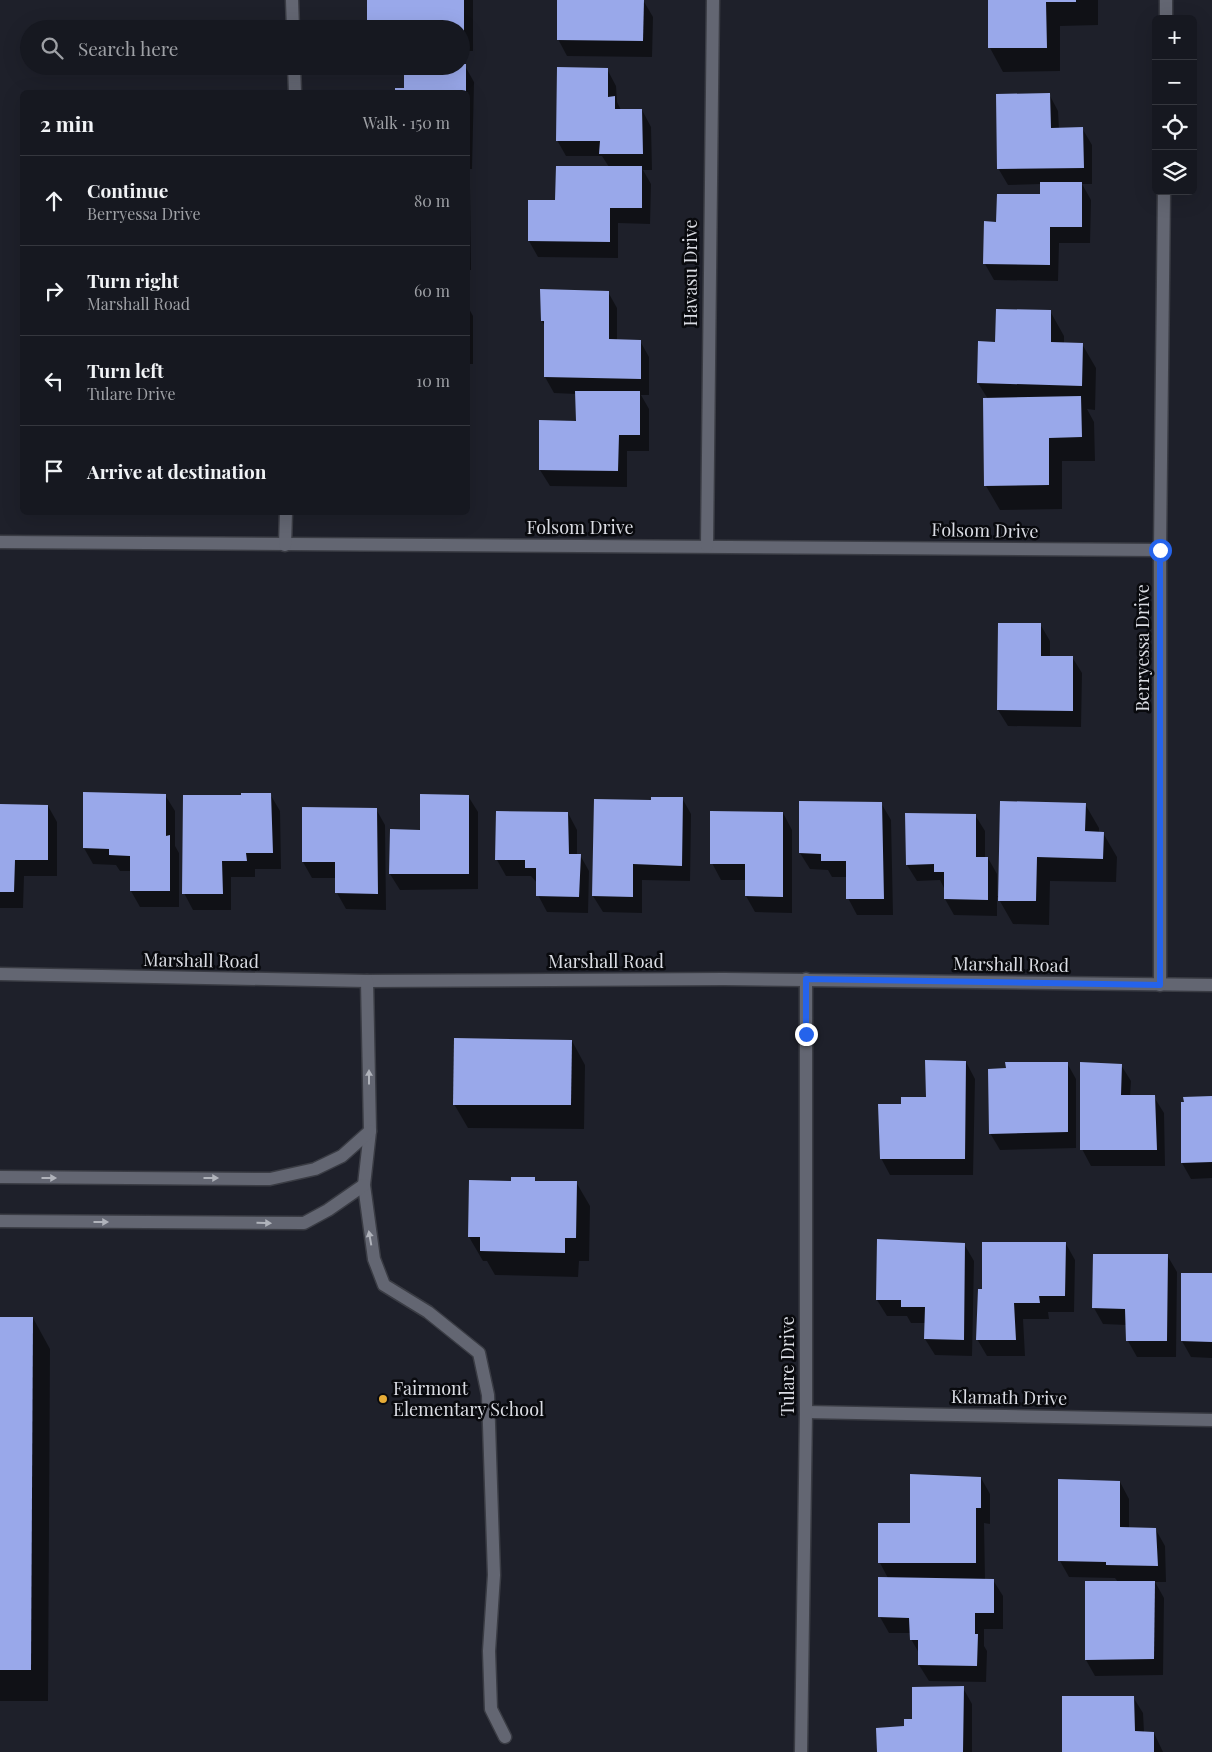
<!DOCTYPE html>
<meta charset="utf-8">
<style>
:root{--surface:#161820;--page:#23252d;--text:#f1f3f6;--muted:#9ea0a5;--line:#35373e}
body{margin:0;font-family:"Playfair Display",serif;background:var(--page);color:var(--text)}
.controls{position:absolute;right:15px;top:15px;display:grid;overflow:hidden;border-radius:8px;box-shadow:0 5px 20px #0002}
.controls button{width:45px;height:45px;display:grid;place-items:center;padding:0;border:0;border-bottom:1px solid var(--line);background:var(--surface);color:var(--text);font:25px sans-serif}
.stop{position:absolute;width:15px;height:15px;margin:-11px;border:4px solid #2563eb;border-radius:50%;background:#fff}
.stop.end{background:#2563eb;border-color:#fff;box-shadow:0 1px 5px #0008}
.list{margin:0;padding:0;list-style:none}
h2{display:flex;justify-content:space-between;align-items:center;height:65px;margin:0;padding:0 20px;font-size:21px}
h2 small{font-size:16px;font-weight:400;color:var(--muted)}
.list li{display:grid;grid-template-columns:32px 1fr auto;gap:15px;align-items:center;box-sizing:border-box;height:90px;padding:0 20px;border-top:1px solid var(--line)}
.list b{display:block;font-size:19px;white-space:nowrap}
.list p{margin:0;font-size:16px;white-space:nowrap;color:var(--muted)}
.list em{font-size:16px;font-style:normal;color:var(--muted)}
.icon{flex:none;width:28px;height:28px;fill:none;stroke:currentColor;stroke-width:2;stroke-linecap:round;stroke-linejoin:round}
.map{position:relative;flex:none;width:1212px;height:1752px;overflow:hidden}
.search{position:absolute;background:var(--surface);box-shadow:0 5px 20px #0002;left:20px;top:20px;width:450px;height:55px;display:flex;align-items:center;gap:12px;box-sizing:border-box;padding:0 18px;border-radius:28px;color:var(--muted);font-size:19px}
.panel{position:absolute;background:var(--surface);box-shadow:0 5px 20px #0002;left:20px;top:90px;width:450px;height:425px;border-radius:8px}
.map>svg:first-child{display:block}
.shadow{fill:#0007}
.building{fill:#99a8ea}
.lines{fill:none;stroke-linecap:round;stroke-linejoin:round}
.minor-casing{stroke:#3a3c44;stroke-width:15}
.minor{stroke:#636672;stroke-width:12}
.oneway{fill:#b0b3bb}
.route{stroke:#2563eb;stroke-width:6}
.poi-dot{fill:#e7ac37;stroke:#090a0e;stroke-width:2}
.labels{text-anchor:middle;stroke-width:5;stroke-linejoin:round;paint-order:stroke}
.street-label{font-size:18px;fill:#dadce3;stroke:#090a0e}
.poi-label{font-size:18px;fill:#dadce3;stroke:#090a0e;text-anchor:start}
</style>
<div class="map">
<svg width="1212" height="1752" viewBox="0 0 1212 1752">
<rect width="100%" height="100%" fill="#1e202a"/>
<g class="shadow">
<polygon points="368,0 473,0 473,51 461,51 461,29"/>
<polygon points="559,0 643,0 653,17 652,57 567,56 558,39"/>
<polygon points="989,0 1098,0 1098,25 1060,26 1060,71 1003,72 990,48"/>
<polygon points="465,66 474,82 472,169 468,169 468,92 396,92 396,89 405,89"/>
<polygon points="607,69 616,86 617,102 621,110 642,110 651,127 652,170 643,170 651,184 650,224 618,223 618,258 538,257 529,241 529,201 557,201 609,167 602,156 566,156 557,140"/>
<polygon points="1049,94 1058,111 1059,129 1082,128 1092,145 1092,184 1082,184 1091,200 1090,243 1059,243 1058,281 994,280 985,264 997,223 1041,195 1041,184 1008,185 998,168"/>
<polygon points="468,183 470,187 471,270 468,270"/>
<polygon points="608,292 617,308 617,341 640,341 649,357 649,395 641,395 649,409 649,451 627,451 627,487 550,486 540,470 577,422 576,394 554,393 545,377 545,326 542,321"/>
<polygon points="468,307 473,316 473,364 468,364"/>
<polygon points="1050,311 1064,336 1064,344 1082,344 1096,368 1095,410 1087,409 1094,422 1095,461 1062,461 1062,509 1000,510 986,486 988,399 978,383 979,342 996,343"/>
<polygon points="468,407 470,411 468,495"/>
<polygon points="1040,624 1050,641 1050,657 1072,657 1082,673 1081,727 1008,726 998,710"/>
<polygon points="270,794 280,811 281,869 255,869 255,877 231,877 231,910 193,910 184,893"/>
<polygon points="165,795 175,811 175,846 179,853 179,907 140,907 131,891 131,871 120,871 116,865 93,864 84,848"/>
<polygon points="468,796 478,812 478,889 400,890 390,874 421,831"/>
<polygon points="682,798 691,814 690,881 642,880 642,913 603,912 593,896 652,802"/>
<polygon points="881,803 891,820 893,915 857,915 848,898 847,877 832,877 828,870 810,869 800,853"/>
<polygon points="1085,804 1099,828 1099,833 1103,833 1117,857 1116,882 1050,881 1049,925 1013,924 997,896 997,916 954,915 945,899 944,888 940,880 917,881 907,865 975,815 985,831 985,858 988,858 997,874 997,896 999,896"/>
<polygon points="0,805 48,806 57,822 57,876 24,876 23,908 0,908"/>
<polygon points="376,809 385,825 386,910 346,909 337,893 337,878 312,878 303,862"/>
<polygon points="568,813 577,830 577,855 580,855 589,871 588,913 547,912 538,895 538,884 531,876 506,876 497,860"/>
<polygon points="783,813 792,830 792,913 755,912 746,896 746,880 721,880 712,863"/>
<polygon points="572,1041 585,1065 584,1129 468,1128 454,1104"/>
<polygon points="966,1062 975,1079 973,1175 890,1175 881,1158 902,1105 927,1099"/>
<polygon points="1067,1063 1076,1079 1076,1148 1000,1150 990,1133"/>
<polygon points="1121,1065 1131,1081 1130,1096 1154,1097 1164,1113 1165,1166 1091,1166 1082,1149"/>
<polygon points="1212,1097 1212,1178 1191,1179 1182,1163"/>
<polygon points="534,1179 536,1182 576,1182 590,1206 589,1261 579,1261 578,1277 495,1275 487,1261 483,1261 469,1237 512,1182"/>
<polygon points="964,1244 974,1261 972,1356 935,1355 925,1339 926,1323 911,1323 907,1316 887,1316 877,1300"/>
<polygon points="1066,1244 1075,1260 1074,1312 1048,1312 1049,1319 1023,1319 1025,1356 987,1356 977,1339 984,1290"/>
<polygon points="1167,1255 1177,1272 1176,1357 1137,1357 1128,1341 1127,1325 1103,1324 1094,1308"/>
<polygon points="1183,1274 1212,1274 1212,1358 1191,1357 1182,1341"/>
<polygon points="0,1318 33,1318 50,1349 48,1701 0,1701"/>
<polygon points="981,1478 990,1494 990,1524 984,1523 985,1580 993,1580 1003,1596 1003,1629 984,1629 984,1646 987,1651 986,1682 929,1681 919,1665 919,1653 911,1639 911,1633 889,1633 880,1617 888,1578 880,1563 879,1524 911,1525"/>
<polygon points="1120,1482 1129,1499 1129,1529 1156,1530 1165,1546 1166,1582 1155,1582 1164,1598 1163,1675 1095,1676 1086,1660 1118,1582 1115,1578 1069,1577 1060,1561"/>
<polygon points="963,1688 972,1704 972,1752 879,1752 913,1720"/>
<polygon points="1133,1697 1143,1713 1144,1732 1154,1733 1163,1752 1063,1752"/>
</g>
<g class="building">
<polygon points="367,0 464,0 464,35 461,35 461,29 367,29"/>
<polygon points="557,0 644,0 643,41 557,40"/>
<polygon points="988,0 1076,0 1076,2 1046,2 1047,48 988,48"/>
<polygon points="461,64 466,64 466,92 395,92 395,88 404,88 404,66 461,66"/>
<polygon points="557,67 608,68 608,97 615,96 615,109 642,109 643,154 599,154 600,141 556,141"/>
<polygon points="1050,93 1051,128 1083,127 1084,168 997,169 996,94"/>
<polygon points="556,166 642,166 642,208 610,208 610,242 528,241 528,200 555,200"/>
<polygon points="1040,182 1082,182 1082,227 1050,227 1050,265 983,264 984,221 996,222 997,194 1040,194"/>
<polygon points="540,289 609,291 609,339 641,340 641,379 544,377 544,321 541,321"/>
<polygon points="996,309 1051,310 1051,342 1083,343 1082,386 977,383 978,341 995,342"/>
<polygon points="575,391 640,391 640,435 619,435 618,471 539,470 539,420 576,421"/>
<polygon points="1081,396 1082,437 1049,438 1049,485 984,486 983,398"/>
<polygon points="998,623 1041,623 1041,656 1073,656 1073,711 997,710"/>
<polygon points="83,792 166,794 166,836 170,835 170,891 130,891 130,856 109,855 109,849 83,848"/>
<polygon points="241,793 271,793 273,853 246,853 247,861 222,861 223,894 182,894 183,795 241,795"/>
<polygon points="420,794 469,795 469,874 389,874 390,829 420,830"/>
<polygon points="651,797 683,797 682,866 633,864 633,897 592,896 594,799 651,800"/>
<polygon points="799,801 882,802 884,899 846,899 846,861 821,861 821,854 799,853"/>
<polygon points="1000,801 1086,803 1085,831 1104,832 1103,859 1037,857 1036,901 998,901"/>
<polygon points="0,804 48,805 48,860 15,860 14,892 0,892"/>
<polygon points="302,807 377,808 378,894 335,893 335,862 302,862"/>
<polygon points="496,811 568,812 569,854 581,854 579,897 536,896 536,868 525,868 525,860 495,860"/>
<polygon points="710,811 783,812 783,897 745,896 745,864 710,864"/>
<polygon points="905,813 976,814 976,857 988,857 988,900 944,899 944,872 934,872 934,864 906,865"/>
<polygon points="454,1038 572,1040 571,1105 453,1105"/>
<polygon points="925,1060 966,1061 965,1159 880,1159 878,1104 901,1104 901,1097 926,1097"/>
<polygon points="1005,1062 1068,1062 1068,1132 989,1134 988,1069 1006,1068"/>
<polygon points="1080,1062 1122,1064 1121,1095 1155,1095 1157,1150 1080,1150"/>
<polygon points="1212,1096 1212,1162 1181,1163 1181,1102 1184,1102 1183,1097"/>
<polygon points="511,1177 535,1177 535,1181 577,1181 576,1238 565,1238 565,1253 480,1251 480,1237 468,1237 469,1180 511,1181"/>
<polygon points="877,1239 965,1243 964,1340 924,1339 925,1307 901,1307 901,1300 876,1300"/>
<polygon points="982,1242 1066,1242 1065,1296 1039,1296 1040,1303 1014,1303 1016,1340 976,1340 978,1289 982,1289"/>
<polygon points="1093,1254 1168,1254 1167,1341 1126,1341 1125,1309 1092,1308"/>
<polygon points="1181,1273 1212,1273 1212,1342 1181,1341"/>
<polygon points="0,1317 33,1317 31,1670 0,1670"/>
<polygon points="910,1474 981,1477 981,1508 976,1508 976,1563 878,1563 878,1523 910,1523"/>
<polygon points="1058,1479 1120,1481 1120,1527 1156,1528 1158,1566 1106,1565 1106,1562 1058,1561"/>
<polygon points="878,1577 994,1579 994,1613 975,1613 975,1634 978,1634 977,1666 918,1665 918,1640 910,1640 909,1618 878,1617"/>
<polygon points="1085,1581 1155,1581 1154,1659 1085,1660"/>
<polygon points="964,1686 963,1752 877,1752 876,1728 904,1726 904,1719 912,1719 912,1687"/>
<polygon points="1062,1696 1134,1696 1135,1731 1154,1732 1154,1752 1062,1752"/>
</g>
<g class="lines">
<g class="minor-casing">
<g id="minor">
<polyline points="292,0 293,29"/>
<polyline points="1166,19 1166,0"/>
<polyline points="294,66 295,92"/>
<polyline points="0,542 1160,550"/>
<polyline points="285,545 286,512"/>
<polyline points="707,546 713,0"/>
<polyline points="0,974 367,981 724,979 1212,985"/>
<polyline points="367,981 370,1131 364,1185 374,1259 384,1285 428,1312 479,1353 488,1395 494,1575 489,1651 491,1709 505,1737"/>
<polyline points="1160,985 1160,550 1164,191"/>
<polyline points="0,1177 270,1179 315,1169 342,1156 370,1131"/>
<polyline points="0,1221 304,1223 328,1210 364,1185"/>
<polyline points="806,1412 1212,1420"/>
<polyline points="801,1752 806,1412 806,979"/>
</g>
</g>
<use href="#minor" class="minor"/>
</g>
<defs><path id="oneway-solid" d="M-6-.8H1V-3.2L6.5 0L1 3.2V.8H-6Z" transform="scale(1.25)"/></defs>
<g class="oneway">
<use href="#oneway-solid" transform="translate(369 1077) rotate(-90)"/>
<use href="#oneway-solid" transform="translate(49 1178)"/>
<use href="#oneway-solid" transform="translate(211 1178)"/>
<use href="#oneway-solid" transform="translate(101 1222)"/>
<use href="#oneway-solid" transform="translate(264 1223) rotate(1)"/>
<use href="#oneway-solid" transform="translate(370 1238) rotate(-100)"/>
</g>
<g class="lines">
<polyline class="route" points="806,1034 806,979 1160,985 1160,550"/>
</g>
<circle class="poi-dot" cx="383" cy="1399" r="5"/>
<g class="labels">
<g class="street-label">
<text transform="translate(691 273) rotate(-90)" y="6">Havasu Drive</text>
<text x="580" y="534">Folsom Drive</text>
<text transform="translate(985 531) rotate(1)" y="6">Folsom Drive</text>
<text transform="translate(1143 648) rotate(-90)" y="6">Berryessa Drive</text>
<text transform="translate(201 961) rotate(1)" y="6">Marshall Road</text>
<text x="606" y="968">Marshall Road</text>
<text transform="translate(1011 965) rotate(1)" y="6">Marshall Road</text>
<text transform="translate(788 1366) rotate(-90)" y="6">Tulare Drive</text>
<text transform="translate(1009 1398) rotate(1)" y="6">Klamath Drive</text>
</g>
<g class="poi-label">
<text x="393" y="1395">Fairmont<tspan x="393" dy="21">Elementary School</tspan></text>
</g>
</g>
</svg>
<div class="controls">
<button>+</button>
<button>−</button>
<button><svg class="icon" aria-label="locate" viewBox="0 0 24 24"><circle cx="12" cy="12" r="6"/><path d="M12 2v4M12 18v4M2 12h4M18 12h4"/></svg></button>
<button><svg class="icon" aria-label="layers" viewBox="0 0 24 24"><path d="M12 4l9 5-9 5-9-5zM3 14l9 5 9-5"/></svg></button>
</div>
<div class="stop" style="left:1160px;top:550px"></div>
<div class="stop end" style="left:806px;top:1034px"></div>
<div class="search"><svg class="icon" aria-label="search" viewBox="0 0 24 24"><circle cx="10" cy="10" r="6"/><path d="M15 15l6 6"/></svg>Search here</div>
<section class="panel">
<h2>2 min<small>Walk · 150 m</small></h2>
<ul class="list">
<li><svg class="icon" aria-label="ahead" viewBox="0 0 24 24"><path d="M12 20V5M6 11l6-6 6 6"/></svg><div><b>Continue</b><p>Berryessa Drive</p></div><em>80 m</em></li>
<li><svg class="icon" aria-label="right" viewBox="0 0 24 24"><path d="M7 20v-9h11M14 6l5 5-5 5"/></svg><div><b>Turn right</b><p>Marshall Road</p></div><em>60 m</em></li>
<li><svg class="icon" aria-label="left" viewBox="0 0 24 24"><path d="M17 20v-9H6M10 6l-5 5 5 5"/></svg><div><b>Turn left</b><p>Tulare Drive</p></div><em>10 m</em></li>
<li><svg class="icon" aria-label="arrive" viewBox="0 0 24 24"><path d="M6 21V4h12l-3 4 3 4H6"/></svg><div><b>Arrive at destination</b></div></li>
</ul>
</section>
</div>
